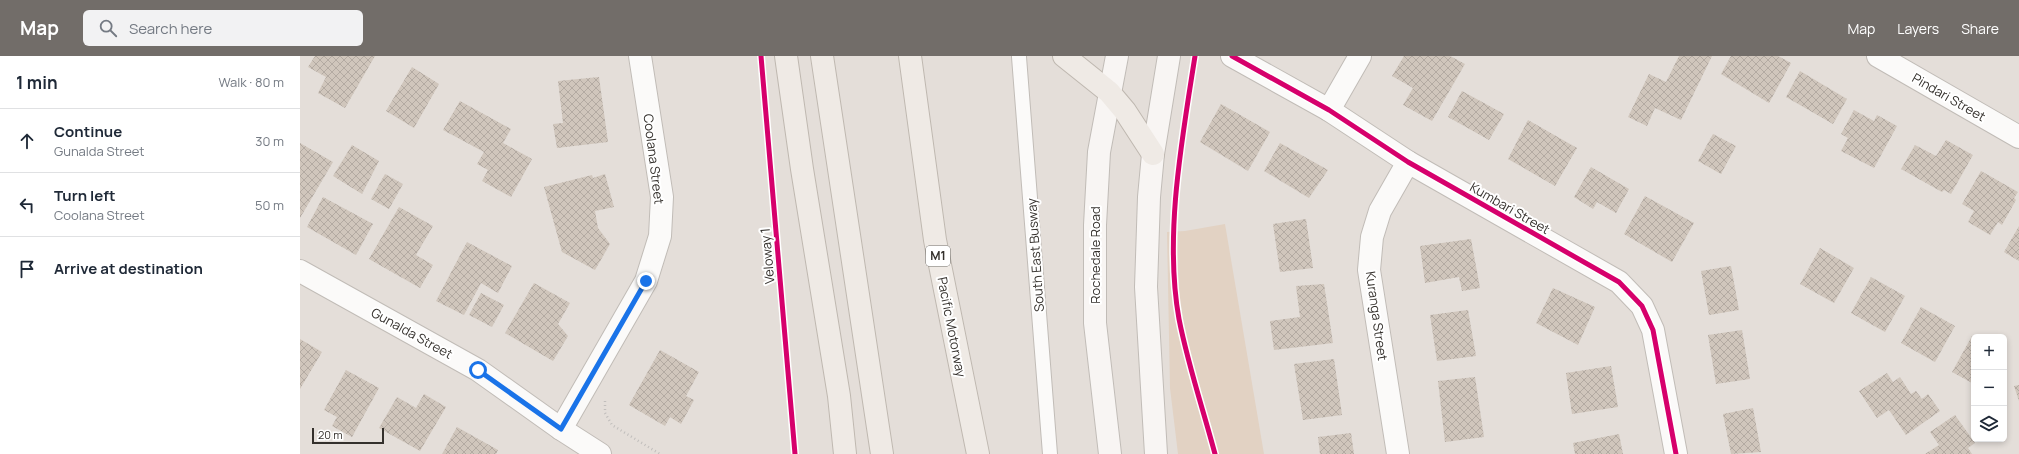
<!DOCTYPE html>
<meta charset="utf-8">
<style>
:root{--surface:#fff;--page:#f2f2f3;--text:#1f2937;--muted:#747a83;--line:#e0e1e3;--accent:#726d69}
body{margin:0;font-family:Manrope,sans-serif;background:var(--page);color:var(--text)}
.controls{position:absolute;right:12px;bottom:12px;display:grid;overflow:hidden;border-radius:6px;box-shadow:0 2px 6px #0003}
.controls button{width:36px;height:36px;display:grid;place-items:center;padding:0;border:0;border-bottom:1px solid var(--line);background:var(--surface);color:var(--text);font:20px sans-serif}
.scale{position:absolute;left:12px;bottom:10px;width:72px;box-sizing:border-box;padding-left:4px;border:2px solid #34302c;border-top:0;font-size:11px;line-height:14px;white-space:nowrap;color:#34302c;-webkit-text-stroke:3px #fff;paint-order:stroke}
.stop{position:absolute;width:12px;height:12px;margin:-9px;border:3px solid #1a73e8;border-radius:50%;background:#fff}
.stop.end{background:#1a73e8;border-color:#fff;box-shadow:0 1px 4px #0008}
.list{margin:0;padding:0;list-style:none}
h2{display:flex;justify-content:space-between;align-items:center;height:52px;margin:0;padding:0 16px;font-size:17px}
h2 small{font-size:13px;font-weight:400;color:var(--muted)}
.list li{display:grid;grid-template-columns:26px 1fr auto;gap:12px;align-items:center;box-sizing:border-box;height:64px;padding:0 16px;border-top:1px solid var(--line)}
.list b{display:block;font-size:15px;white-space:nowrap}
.list p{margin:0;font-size:13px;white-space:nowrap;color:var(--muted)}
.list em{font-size:13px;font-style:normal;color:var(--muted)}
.icon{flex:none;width:22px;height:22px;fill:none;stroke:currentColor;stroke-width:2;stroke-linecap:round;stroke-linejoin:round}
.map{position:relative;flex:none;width:1719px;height:398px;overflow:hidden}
header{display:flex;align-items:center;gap:24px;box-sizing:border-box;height:56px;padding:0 20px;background:var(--accent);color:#fff}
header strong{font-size:19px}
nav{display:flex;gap:22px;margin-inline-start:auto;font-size:14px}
.search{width:280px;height:36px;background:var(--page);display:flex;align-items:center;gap:10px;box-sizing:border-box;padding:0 14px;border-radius:6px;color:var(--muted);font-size:15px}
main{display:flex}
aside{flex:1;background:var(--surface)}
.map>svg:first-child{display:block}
.park{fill:#e2d2c3}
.building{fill:url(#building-cross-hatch)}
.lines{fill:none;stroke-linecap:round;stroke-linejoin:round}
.lane-casing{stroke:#c1bcb7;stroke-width:16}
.street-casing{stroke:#c1bcb7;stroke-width:24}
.secondary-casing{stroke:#c1bcb7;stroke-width:24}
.highway-casing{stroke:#bfb8b0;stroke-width:24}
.path{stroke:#c1bebc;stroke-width:2.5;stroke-dasharray:1 3;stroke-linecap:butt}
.lane{stroke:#fbfaf9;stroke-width:14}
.street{stroke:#fbfaf9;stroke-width:22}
.secondary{stroke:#f8f5f3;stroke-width:22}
.highway{stroke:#efeae5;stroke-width:22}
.cycleway-casing{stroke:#fff;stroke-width:8}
.cycleway{stroke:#d6006c;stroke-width:5}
.route{stroke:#1a73e8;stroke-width:5}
.labels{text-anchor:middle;stroke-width:4;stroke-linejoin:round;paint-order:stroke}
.shield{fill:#fff;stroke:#716e6b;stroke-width:1}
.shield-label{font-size:12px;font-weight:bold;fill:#34302c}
.street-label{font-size:13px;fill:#34302c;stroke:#fff}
</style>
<header>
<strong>Map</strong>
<div class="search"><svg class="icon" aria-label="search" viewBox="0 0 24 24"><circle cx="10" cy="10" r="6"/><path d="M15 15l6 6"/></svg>Search here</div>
<nav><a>Map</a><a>Layers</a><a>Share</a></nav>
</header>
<main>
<aside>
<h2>1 min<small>Walk · 80 m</small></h2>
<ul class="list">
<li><svg class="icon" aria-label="ahead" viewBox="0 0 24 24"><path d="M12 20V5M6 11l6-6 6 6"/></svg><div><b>Continue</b><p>Gunalda Street</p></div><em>30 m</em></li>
<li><svg class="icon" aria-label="left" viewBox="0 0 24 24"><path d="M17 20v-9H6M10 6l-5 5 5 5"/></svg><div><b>Turn left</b><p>Coolana Street</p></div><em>50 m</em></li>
<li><svg class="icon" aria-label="arrive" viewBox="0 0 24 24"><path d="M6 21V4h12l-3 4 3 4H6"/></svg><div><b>Arrive at destination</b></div></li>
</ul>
</aside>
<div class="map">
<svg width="1719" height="398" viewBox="0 0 1719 398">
<defs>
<pattern id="building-cross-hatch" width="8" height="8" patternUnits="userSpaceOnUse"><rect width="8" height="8" fill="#d0c6bc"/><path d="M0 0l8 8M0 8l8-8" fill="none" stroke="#b3aaa2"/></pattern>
</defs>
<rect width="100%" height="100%" fill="#e4ded9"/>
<polygon class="park" points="925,168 964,398 878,398 870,332 867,176 885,175"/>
<g class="building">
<polygon points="15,0 75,0 45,52 18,37 26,21 8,11"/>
<polygon points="1104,0 1150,0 1165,8 1132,65 1103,49 1113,32 1092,20"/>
<polygon points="1379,0 1412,0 1381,64 1355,52 1347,70 1328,61 1349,18 1366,26"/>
<polygon points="1431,0 1478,0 1491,7 1469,47 1421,18"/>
<polygon points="112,11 139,28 114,72 86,55"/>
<polygon points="1500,15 1547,43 1533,68 1486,41"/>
<polygon points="299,21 308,86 257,92 253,68 263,67 258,25"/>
<polygon points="1162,35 1204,58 1189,84 1148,61"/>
<polygon points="160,45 211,73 203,87 232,103 211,141 182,125 188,114 177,108 184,96 143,74"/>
<polygon points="921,48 970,76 948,115 900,86"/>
<polygon points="1554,54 1574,65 1577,59 1597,70 1574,112 1541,95 1548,82 1541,78"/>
<polygon points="1228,64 1277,92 1255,130 1208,103"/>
<polygon points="1413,78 1436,90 1421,118 1398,105"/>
<polygon points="1646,84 1673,99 1651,138 1644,134 1642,136 1601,113 1615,89 1636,100"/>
<polygon points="0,87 33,106 0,162"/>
<polygon points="980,87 1028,114 1009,142 964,115"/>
<polygon points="52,89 79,105 62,138 33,120"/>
<polygon points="1291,111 1329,133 1316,157 1297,146 1293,153 1274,141"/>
<polygon points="1681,115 1718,136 1714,142 1716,144 1702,169 1698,166 1690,179 1668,166 1674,155 1662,148"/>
<polygon points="85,118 103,128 89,153 71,143"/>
<polygon points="305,118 314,151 295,155 298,172 310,188 295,214 262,196 244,131 292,119 293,122"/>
<polygon points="1345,140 1394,167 1372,206 1324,178"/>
<polygon points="23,141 73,168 56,199 7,171"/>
<polygon points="99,151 133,170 116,199 133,209 120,232 69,203"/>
<polygon points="1006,163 1013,212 980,216 973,168"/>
<polygon points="1719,170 1719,205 1704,196"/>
<polygon points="1171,183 1180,232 1162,235 1159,221 1125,227 1120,190"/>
<polygon points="167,186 212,210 198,237 181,227 164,259 136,245"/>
<polygon points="1520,192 1554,212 1534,247 1500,228"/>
<polygon points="1431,210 1439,254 1409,259 1401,215"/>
<polygon points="1571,221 1605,240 1585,276 1551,257"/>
<polygon points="234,227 270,247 258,268 268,280 253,305 205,277"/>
<polygon points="1024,228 1033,287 974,294 970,265 1000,261 996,230"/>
<polygon points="1253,232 1295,251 1278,289 1236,267"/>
<polygon points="181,237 204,249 192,271 169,259"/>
<polygon points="1621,251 1655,270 1635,306 1601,287"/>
<polygon points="1168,254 1176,300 1137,305 1130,259"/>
<polygon points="1442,274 1450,323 1416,328 1408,279"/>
<polygon points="1672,280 1674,282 1674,328 1652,316"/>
<polygon points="0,283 22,296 0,333"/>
<polygon points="360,294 399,316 386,340 394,344 381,368 370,361 365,370 329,349"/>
<polygon points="1034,303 1042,359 1003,364 994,308"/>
<polygon points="1311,310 1318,351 1272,358 1266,317"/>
<polygon points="46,314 79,332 52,381 32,370 37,361 24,354"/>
<polygon points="1587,317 1593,326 1600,321 1611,338 1616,335 1622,343 1628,338 1640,355 1606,379 1589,354 1577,362 1559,335"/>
<polygon points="1175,321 1184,381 1145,386 1138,325"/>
<polygon points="1719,329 1719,345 1714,330"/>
<polygon points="124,338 146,351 120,395 79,372 97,341 116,352"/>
<polygon points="1453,352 1461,396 1431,398 1423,358"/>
<polygon points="1655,359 1675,387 1668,392 1672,398 1625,398 1639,389 1630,376"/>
<polygon points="157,371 198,394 196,398 142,398"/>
<polygon points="1051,377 1054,398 1020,398 1018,381"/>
<polygon points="1319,378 1323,398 1275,398 1273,387"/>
</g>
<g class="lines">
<g class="lane-casing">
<polyline id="lane" points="719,1 750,398"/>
</g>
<g class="street-casing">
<g id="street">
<polyline points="932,0 1029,54 1108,106 1319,226 1342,250 1353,274 1376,398"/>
<polyline points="1578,0 1719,81"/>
<polyline points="1029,54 1060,0"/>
<polyline points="0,215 178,314 261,373 300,398"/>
<polyline points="261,373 346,225 360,180 362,141 340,0"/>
<polyline points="1098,398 1069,214 1072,181 1080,155 1108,106"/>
</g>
</g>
<g class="secondary-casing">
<g id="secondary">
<polyline points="810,398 795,267 795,169 799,96 817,0"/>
<polyline points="856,398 846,231 849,141 853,98 869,0"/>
</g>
</g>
<g class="highway-casing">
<g id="highway">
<polyline points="486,0 502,113 539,340 545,398"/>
<polyline points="522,0 582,398"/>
<polyline points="610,0 635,184 678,398"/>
<polyline points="764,0 809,36 825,55 853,98"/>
</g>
</g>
<polyline class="path" points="305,345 305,357 312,369 360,398"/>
<use href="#lane" class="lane"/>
<use href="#street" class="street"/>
<use href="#secondary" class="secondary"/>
<use href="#highway" class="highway"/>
<g class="cycleway-casing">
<g id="cycleway">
<polyline points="461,0 495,398"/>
<path d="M 895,0 C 882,83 864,180 879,263 C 888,309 903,353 915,398"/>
<polyline points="932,0 1029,54 1108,106 1319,226 1342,250 1353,274 1376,398"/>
</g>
</g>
<use href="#cycleway" class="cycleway"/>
</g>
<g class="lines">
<polyline class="route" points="178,314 261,373 346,225"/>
</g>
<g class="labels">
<rect class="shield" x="626" y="190" width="24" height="20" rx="3"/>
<g class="shield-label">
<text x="638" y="204">M1</text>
</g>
<g class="street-label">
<text transform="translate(1649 41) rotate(30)" y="5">Pindari Street</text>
<text transform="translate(354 103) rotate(83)" y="5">Coolana Street</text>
<text transform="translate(1210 152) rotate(30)" y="5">Kumbari Street</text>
<text transform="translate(735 199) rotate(-94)" y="5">South East Busway</text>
<text transform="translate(795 199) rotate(-90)" y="5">Rochedale Road</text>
<text transform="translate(467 200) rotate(-95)" y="5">Veloway 1</text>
<text transform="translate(1077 260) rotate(82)" y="5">Kuranga Street</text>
<text transform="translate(652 271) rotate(79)" y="5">Pacific Motorway</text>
<text transform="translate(112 277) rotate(29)" y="5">Gunalda Street</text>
</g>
</g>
</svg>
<div class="controls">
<button>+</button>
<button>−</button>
<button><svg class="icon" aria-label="layers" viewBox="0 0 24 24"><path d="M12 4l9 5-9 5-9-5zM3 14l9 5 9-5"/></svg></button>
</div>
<div class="scale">20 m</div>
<div class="stop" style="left:178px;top:314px"></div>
<div class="stop end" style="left:346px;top:225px"></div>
</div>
</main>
